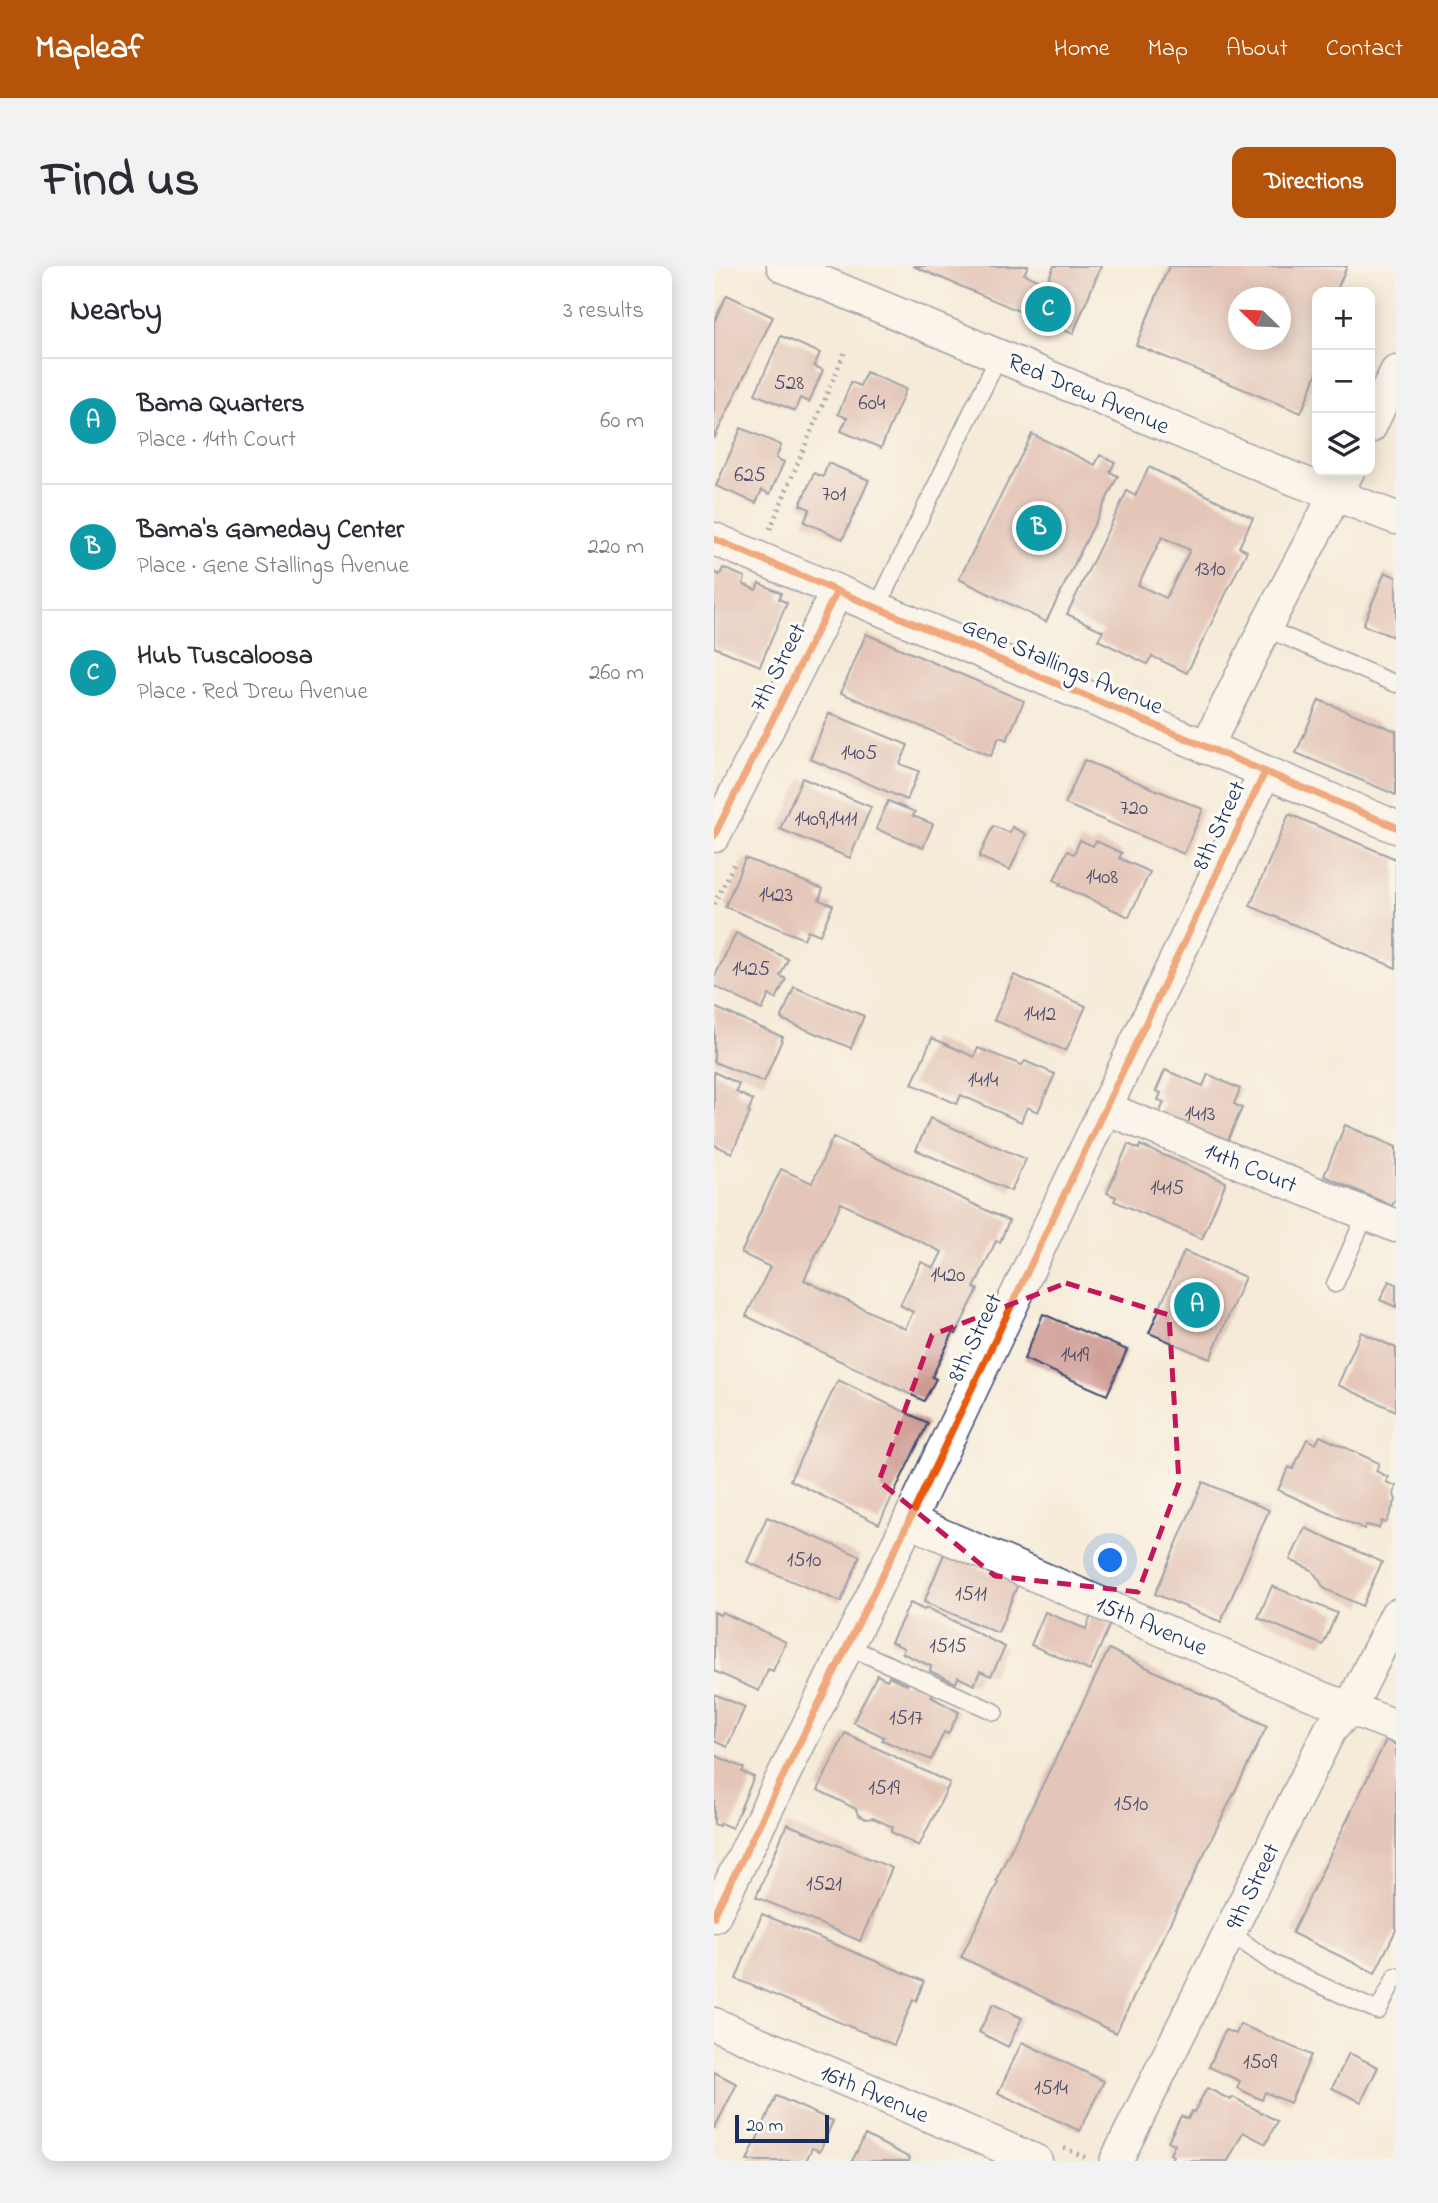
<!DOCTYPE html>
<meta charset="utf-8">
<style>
:root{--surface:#fff;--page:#f2f2f3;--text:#2b2b33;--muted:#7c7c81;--line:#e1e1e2;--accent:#b45309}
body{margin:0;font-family:"Indie Flower",sans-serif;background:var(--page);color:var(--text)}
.controls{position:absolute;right:21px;top:21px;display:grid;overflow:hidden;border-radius:14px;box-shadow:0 4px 18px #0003}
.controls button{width:63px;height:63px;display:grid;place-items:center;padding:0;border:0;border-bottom:2px solid var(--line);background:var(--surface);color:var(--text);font:35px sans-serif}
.compass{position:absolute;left:514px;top:21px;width:63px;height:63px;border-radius:50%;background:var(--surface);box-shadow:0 4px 18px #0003;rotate:293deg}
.scale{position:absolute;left:21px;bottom:18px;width:94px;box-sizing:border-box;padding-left:7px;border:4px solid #1b2f5e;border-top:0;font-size:19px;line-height:24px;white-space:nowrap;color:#1b2f5e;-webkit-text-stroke:5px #fdfcf7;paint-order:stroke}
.you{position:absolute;left:397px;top:1295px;width:24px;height:24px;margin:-18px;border:5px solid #fff;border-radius:50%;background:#1a73e8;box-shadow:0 0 0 10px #1a73e833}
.badge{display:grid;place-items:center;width:46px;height:46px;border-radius:50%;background:var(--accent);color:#fff;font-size:23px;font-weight:700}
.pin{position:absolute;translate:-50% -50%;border:4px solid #fff;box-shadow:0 2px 7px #0006}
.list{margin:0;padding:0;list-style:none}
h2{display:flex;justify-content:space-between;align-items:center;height:91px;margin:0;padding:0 28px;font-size:30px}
h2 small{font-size:23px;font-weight:400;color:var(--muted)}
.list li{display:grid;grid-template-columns:46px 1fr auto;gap:21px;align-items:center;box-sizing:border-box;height:126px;padding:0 28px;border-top:2px solid var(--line)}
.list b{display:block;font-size:26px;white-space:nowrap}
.list p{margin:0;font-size:23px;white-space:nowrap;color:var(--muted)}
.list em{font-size:23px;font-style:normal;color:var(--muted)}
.icon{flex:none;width:38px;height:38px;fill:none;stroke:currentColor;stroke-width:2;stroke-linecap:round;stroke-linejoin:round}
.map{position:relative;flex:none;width:682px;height:1895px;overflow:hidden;border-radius:14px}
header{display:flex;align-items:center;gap:42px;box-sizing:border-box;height:98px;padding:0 35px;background:var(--accent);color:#fff}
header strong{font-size:33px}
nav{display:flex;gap:38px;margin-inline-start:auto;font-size:24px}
.intro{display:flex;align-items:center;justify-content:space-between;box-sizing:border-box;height:168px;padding:0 42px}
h1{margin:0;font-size:49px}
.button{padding:18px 32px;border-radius:14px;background:var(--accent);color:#fff;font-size:24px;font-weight:700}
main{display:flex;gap:42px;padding:0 42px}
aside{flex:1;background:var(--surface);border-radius:14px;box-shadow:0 4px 18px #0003}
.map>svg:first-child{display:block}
.building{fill:#cd9991;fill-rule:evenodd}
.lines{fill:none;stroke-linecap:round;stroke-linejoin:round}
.lane-casing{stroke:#3c4b70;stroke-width:19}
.street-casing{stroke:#3c4b70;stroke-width:35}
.path{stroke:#3c4b70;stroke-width:4.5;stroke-dasharray:2 5;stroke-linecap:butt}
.lane{stroke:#fff;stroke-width:16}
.street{stroke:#fff;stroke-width:32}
.cycleway-casing{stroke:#fdfcf7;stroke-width:11}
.cycleway{stroke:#e8590c;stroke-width:7}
.marked{fill:none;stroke:#c2185b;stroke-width:5;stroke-dasharray:14 9;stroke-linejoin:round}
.labels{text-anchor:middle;stroke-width:6;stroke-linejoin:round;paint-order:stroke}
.number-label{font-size:21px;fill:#484a6b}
.street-label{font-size:24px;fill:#1b2f5e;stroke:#fdfcf7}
</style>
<header>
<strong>Mapleaf</strong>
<nav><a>Home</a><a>Map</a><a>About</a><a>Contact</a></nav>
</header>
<div class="intro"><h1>Find us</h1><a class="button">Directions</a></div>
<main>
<aside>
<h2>Nearby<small>3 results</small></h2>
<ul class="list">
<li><span class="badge" style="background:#0f9aa8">A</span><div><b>Bama Quarters</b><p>Place · 14th Court</p></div><em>60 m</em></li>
<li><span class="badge" style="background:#0f9aa8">B</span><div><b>Bama's Gameday Center</b><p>Place · Gene Stallings Avenue</p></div><em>220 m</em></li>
<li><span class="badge" style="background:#0f9aa8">C</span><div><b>Hub Tuscaloosa</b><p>Place · Red Drew Avenue</p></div><em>260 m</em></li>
</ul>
</aside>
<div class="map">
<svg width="682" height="1895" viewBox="0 0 682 1895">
<rect width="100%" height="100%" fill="#fdfcf7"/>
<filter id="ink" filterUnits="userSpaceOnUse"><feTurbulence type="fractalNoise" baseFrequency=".0143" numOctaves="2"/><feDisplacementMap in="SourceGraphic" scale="14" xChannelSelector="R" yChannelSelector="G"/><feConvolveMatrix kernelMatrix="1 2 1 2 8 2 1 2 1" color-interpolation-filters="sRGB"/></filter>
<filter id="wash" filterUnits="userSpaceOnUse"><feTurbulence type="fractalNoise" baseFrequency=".00686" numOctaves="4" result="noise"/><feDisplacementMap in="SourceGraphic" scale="28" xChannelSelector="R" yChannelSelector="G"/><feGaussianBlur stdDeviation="1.57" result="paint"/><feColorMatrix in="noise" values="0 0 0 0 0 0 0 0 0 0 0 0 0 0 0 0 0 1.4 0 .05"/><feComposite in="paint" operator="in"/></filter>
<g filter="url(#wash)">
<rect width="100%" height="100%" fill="#f6ebd8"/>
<g id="blocks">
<g class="building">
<polygon points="199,0 314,0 310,8 332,18 340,0 387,0 359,68"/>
<path d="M 455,0 L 633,0 L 622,26 L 603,26 L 603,107 L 587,147 L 422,79 ZM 524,32 L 566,32 L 566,74 L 524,74 Z"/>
<polygon points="13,29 59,51 0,173 0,56"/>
<polygon points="67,70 106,87 100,100 109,104 95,136 86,132 81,145 41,128"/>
<polygon points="152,106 192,123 167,182 127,165 133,152 124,148 137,116 146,120"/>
<polygon points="27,162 67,179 62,192 70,196 56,228 48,224 42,237 2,220"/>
<polygon points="318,168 381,199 386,189 401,196 396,206 404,210 332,356 245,313"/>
<polygon points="114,197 155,214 129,273 90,256 96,243 86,239 100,207 109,211"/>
<path d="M 435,201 L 539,252 L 525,281 L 533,285 L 473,407 L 438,390 L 433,398 L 384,374 L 389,365 L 353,348 L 413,225 L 421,230 ZM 448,271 L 476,284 L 452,332 L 424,319 Z"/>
<polygon points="9,302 31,311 29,318 42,324 45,317 67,327 65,333 73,337 46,400 0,381 0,306 6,309"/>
<polygon points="671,306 682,311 682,372 649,359"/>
<polygon points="152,368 310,435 293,474 285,471 277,490 127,427"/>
<polygon points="605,434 682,465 682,529 582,487"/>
<polygon points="115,447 194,479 186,498 205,505 193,534 96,493"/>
<polygon points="370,494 489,543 470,588 351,538"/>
<polygon points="88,512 157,541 136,592 66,563"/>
<polygon points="174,535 201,546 199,550 219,558 209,582 162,563"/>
<polygon points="575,548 682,593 682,702 536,640"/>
<polygon points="279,560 296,567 298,561 312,568 296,604 265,591"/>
<polygon points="366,574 379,580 382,575 408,587 405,592 436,606 415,651 345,619 347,617 340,614 353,585 360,588"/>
<polygon points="31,592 109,623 105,634 119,639 106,669 94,664 90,673 11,641"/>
<polygon points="22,667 74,693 66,710 72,713 62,733 55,729 48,744 0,720 0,712"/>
<polygon points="300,709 372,740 352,785 280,754"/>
<polygon points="80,721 150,750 137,782 67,753"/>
<polygon points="0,741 69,771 50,816 0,796"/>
<polygon points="218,772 260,791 264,782 308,799 311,795 341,808 324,846 313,841 307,856 247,829 243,838 198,818"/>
<polygon points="451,804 489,820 494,808 526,823 520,838 528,842 510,883 443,853 450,836 444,834 447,827 442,825"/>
<polygon points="0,806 25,818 22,826 39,834 34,846 36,847 18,887 0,879"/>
<polygon points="216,852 312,893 297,925 202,884"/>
<polygon points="631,859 682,881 682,932 678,940 610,910"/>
<path d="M 119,871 L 295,955 L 286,976 L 282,975 L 260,1022 L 264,1023 L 242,1068 L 239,1067 L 218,1111 L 222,1113 L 210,1135 L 32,1050 L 56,1001 L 27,987 L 67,903 L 98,917 ZM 127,937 L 228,986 L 220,1002 L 207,996 L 186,1039 L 199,1046 L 191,1063 L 90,1014 Z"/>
<polygon points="414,878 425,883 426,879 512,916 488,973 400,935 402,931 393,927"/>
<polygon points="470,985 531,1011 496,1093 435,1067"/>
<polygon points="675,1015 682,1018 682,1041 666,1034"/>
<polygon points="329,1048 413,1084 393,1129 310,1093"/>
<polygon points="647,1066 682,1082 682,1145 624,1119"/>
<polygon points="124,1114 214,1157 165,1258 76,1214"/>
<polygon points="606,1170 665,1197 662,1205 674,1211 672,1216 682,1220 680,1229 682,1234 672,1257 668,1255 665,1262 652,1259 650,1263 564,1224 575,1201 579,1203 593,1173 602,1178"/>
<polygon points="489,1216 555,1244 507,1356 441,1328"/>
<polygon points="53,1251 146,1290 127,1336 33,1296"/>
<polygon points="591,1262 668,1296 648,1340 611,1323 598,1304 576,1294"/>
<polygon points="230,1288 304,1318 284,1367 210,1336"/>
<polygon points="558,1320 623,1347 609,1379 544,1352"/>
<polygon points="196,1337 210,1344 212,1341 291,1381 277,1410 266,1405 260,1419 244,1411 242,1417 216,1405 217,1400 188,1387 190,1382 177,1376"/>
<polygon points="0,1346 6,1349 8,1346 72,1376 59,1405 54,1403 45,1425 0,1405"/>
<polygon points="331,1346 372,1363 377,1350 396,1358 376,1405 317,1379"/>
<polygon points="395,1383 553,1460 402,1767 247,1691 284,1616 282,1614"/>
<polygon points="163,1409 173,1414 175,1410 193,1419 194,1415 219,1427 217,1431 245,1446 234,1468 230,1466 217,1494 168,1474 170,1471 139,1456"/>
<polygon points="0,1428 31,1441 13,1481 0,1475"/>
<polygon points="131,1467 236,1517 205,1580 177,1566 179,1561 159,1552 152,1553 144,1549 142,1543 104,1524"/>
<polygon points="672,1474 682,1479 682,1664 661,1707 578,1667"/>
<polygon points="0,1489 30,1502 28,1506 40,1511 18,1562 6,1557 5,1560 0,1558"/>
<polygon points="73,1558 178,1602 146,1675 42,1631"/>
<polygon points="48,1648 210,1715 202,1735 199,1734 180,1779 22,1713"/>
<polygon points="279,1738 308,1752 294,1781 265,1766"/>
<polygon points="526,1758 597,1789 576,1837 551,1826 548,1834 523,1822 526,1815 495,1801 511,1764 522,1768"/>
<polygon points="308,1776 390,1815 366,1865 284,1827"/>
<polygon points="635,1787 664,1801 647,1836 618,1822"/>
<polygon points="0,1806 23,1818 0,1863"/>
<polygon points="493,1822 517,1834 519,1831 563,1855 552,1878 529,1866 514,1895 456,1895 459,1890 456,1888 461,1878 454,1875 467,1850 474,1853 478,1845 480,1846"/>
<polygon points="62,1830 119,1855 106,1885 98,1882 92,1895 33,1895"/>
<polygon points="151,1869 196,1892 195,1895 138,1895"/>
</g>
</g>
</g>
<g filter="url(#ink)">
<use href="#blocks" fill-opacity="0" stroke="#3c4b70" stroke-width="2"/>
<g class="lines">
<g class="lane-casing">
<g id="lane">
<polyline points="163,341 285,90"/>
<polyline points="551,362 682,418"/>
<polyline points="621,1018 652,948"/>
<polyline points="133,1380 281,1446"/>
<polyline points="515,1666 560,1698 664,1745 682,1710"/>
</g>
</g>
<g class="street-casing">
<g id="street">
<polyline points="69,0 580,213 682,252"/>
<polyline points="656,161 682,106"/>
<polyline points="0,273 682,561"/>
<polyline points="492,482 551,362 634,205"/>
<polyline points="0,570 123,325"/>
<polyline points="391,842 682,960"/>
<polyline points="195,1255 595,1427 682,1460"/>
<polyline points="0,1650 195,1255 551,506"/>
<polyline points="0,1758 322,1895"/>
<polyline points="402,1895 616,1464 636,1442 682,1349"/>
</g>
</g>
<g class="path">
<polyline points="56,263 132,83"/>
<polyline points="0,638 22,594"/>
<polyline points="350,1882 371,1891"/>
</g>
<use href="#lane" class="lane"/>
<use href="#street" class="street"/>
<g class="cycleway-casing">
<g id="cycleway">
<polyline points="0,273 682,561"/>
<polyline points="0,570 123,325"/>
<polyline points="0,1650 195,1255 551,506"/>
</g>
</g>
<use href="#cycleway" class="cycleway"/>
</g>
</g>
<path d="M0 0H682V1895H0ZM 352,1017 L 455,1049 L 465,1217 L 424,1326 L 281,1310 L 165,1215 L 218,1069 Z" fill="#f6ebd8" fill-opacity=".55" fill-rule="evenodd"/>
<path class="marked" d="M 352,1017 L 455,1049 L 465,1217 L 424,1326 L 281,1310 L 165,1215 L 218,1069 Z"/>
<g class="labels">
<g class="number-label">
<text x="75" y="123">528</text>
<text x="158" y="143">604</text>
<text x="36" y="215">625</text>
<text x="120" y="234">701</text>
<text x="496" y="309">1310</text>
<text x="145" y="493">1405</text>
<text x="420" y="548">720</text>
<text x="112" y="559">1409,1411</text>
<text x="388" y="617">1408</text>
<text x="62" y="635">1423</text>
<text x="37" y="709">1425</text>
<text x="326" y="754">1412</text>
<text x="269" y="820">1414</text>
<text x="486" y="854">1413</text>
<text x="453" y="928">1415</text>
<text x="234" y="1015">1420</text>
<text x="361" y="1095">1419</text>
<text x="90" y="1300">1510</text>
<text x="257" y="1334">1511</text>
<text x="234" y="1386">1515</text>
<text x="192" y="1458">1517</text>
<text x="170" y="1528">1519</text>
<text x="417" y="1544">1510</text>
<text x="110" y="1624">1521</text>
<text x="546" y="1802">1509</text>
<text x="337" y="1828">1514</text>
</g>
<g class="street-label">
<text transform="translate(375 127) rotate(23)" y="8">Red Drew Avenue</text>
<text transform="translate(349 399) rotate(23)" y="8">Gene Stallings Avenue</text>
<text transform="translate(63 401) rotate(-63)" y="8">7th Street</text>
<text transform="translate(504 559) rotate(-65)" y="8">8th Street</text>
<text transform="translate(537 901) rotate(22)" y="8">14th Court</text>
<text transform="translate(260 1071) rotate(-64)" y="8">8th Street</text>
<text transform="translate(438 1359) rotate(23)" y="8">15th Avenue</text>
<text transform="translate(538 1620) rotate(-64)" y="8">9th Street</text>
<text transform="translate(161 1827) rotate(23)" y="8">16th Avenue</text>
</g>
</g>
</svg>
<div class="controls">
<button>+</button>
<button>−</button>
<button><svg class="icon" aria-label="layers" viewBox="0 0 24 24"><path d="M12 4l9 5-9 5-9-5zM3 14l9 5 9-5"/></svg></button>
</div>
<svg class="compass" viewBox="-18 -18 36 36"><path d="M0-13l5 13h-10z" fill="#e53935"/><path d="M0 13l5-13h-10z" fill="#7c7c81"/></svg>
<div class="scale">20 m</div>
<div class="you"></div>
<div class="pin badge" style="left:483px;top:1039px;background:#0f9aa8">A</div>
<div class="pin badge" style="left:325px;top:262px;background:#0f9aa8">B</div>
<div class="pin badge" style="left:334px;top:43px;background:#0f9aa8">C</div>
</div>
</main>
